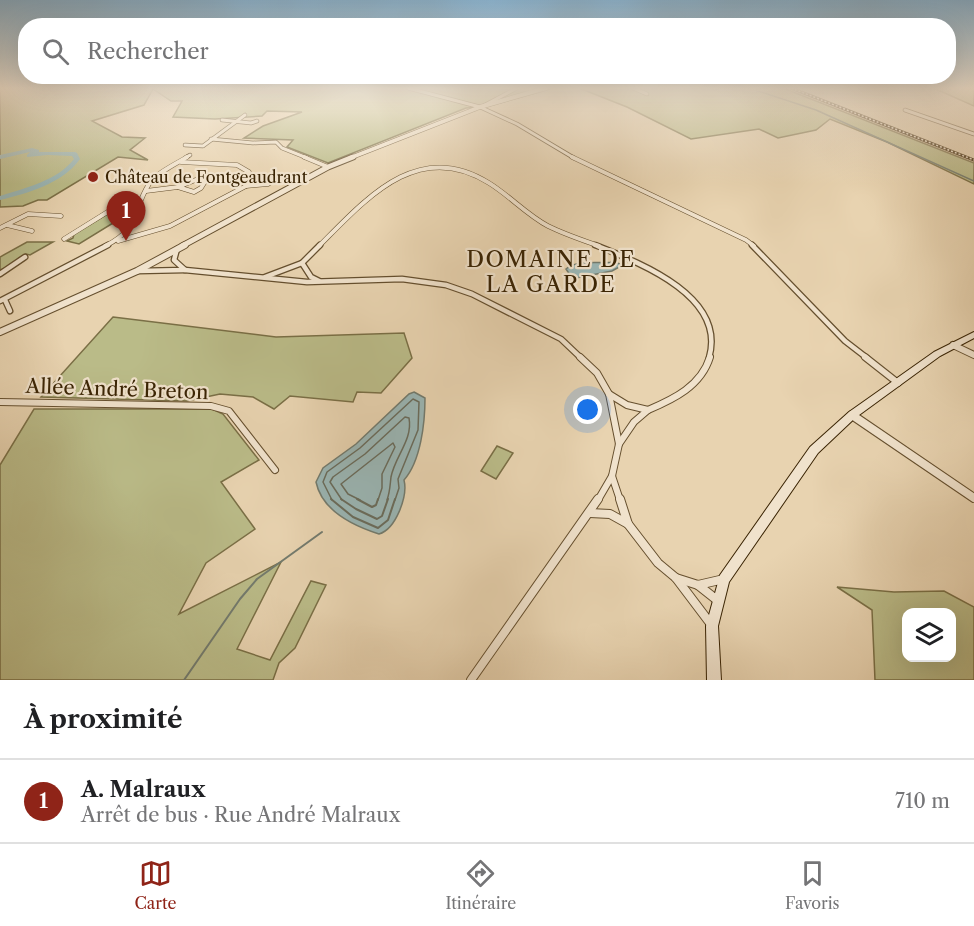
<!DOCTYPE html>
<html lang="fr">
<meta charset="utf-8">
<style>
:root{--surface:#fff;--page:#f6f6f6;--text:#202124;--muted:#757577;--line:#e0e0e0;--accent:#8f2418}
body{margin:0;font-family:"Libre Caslon Text",serif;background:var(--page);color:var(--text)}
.controls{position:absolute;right:18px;bottom:18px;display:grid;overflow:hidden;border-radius:12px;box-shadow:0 6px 24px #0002}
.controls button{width:54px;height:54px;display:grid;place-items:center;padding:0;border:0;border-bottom:2px solid var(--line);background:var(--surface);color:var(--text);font:30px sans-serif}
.you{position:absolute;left:588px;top:410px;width:21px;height:21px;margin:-15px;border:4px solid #fff;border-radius:50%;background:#1a73e8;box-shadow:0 0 0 9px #1a73e833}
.badge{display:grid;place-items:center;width:39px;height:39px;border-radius:50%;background:var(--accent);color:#fff;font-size:20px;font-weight:700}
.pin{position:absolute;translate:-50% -50px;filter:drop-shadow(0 2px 3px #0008)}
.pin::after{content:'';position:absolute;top:32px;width:21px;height:18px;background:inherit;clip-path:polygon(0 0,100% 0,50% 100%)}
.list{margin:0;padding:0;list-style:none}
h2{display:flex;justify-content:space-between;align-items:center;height:78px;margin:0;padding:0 24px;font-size:26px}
h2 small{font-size:20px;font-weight:400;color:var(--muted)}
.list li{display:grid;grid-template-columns:39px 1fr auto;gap:18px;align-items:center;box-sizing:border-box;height:84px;padding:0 24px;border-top:2px solid var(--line)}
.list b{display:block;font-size:22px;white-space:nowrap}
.list p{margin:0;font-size:20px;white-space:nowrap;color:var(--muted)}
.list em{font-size:20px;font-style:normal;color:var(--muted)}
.icon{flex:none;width:33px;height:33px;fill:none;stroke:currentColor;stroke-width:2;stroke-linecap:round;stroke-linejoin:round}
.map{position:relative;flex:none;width:974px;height:680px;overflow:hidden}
.search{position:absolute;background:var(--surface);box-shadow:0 6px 24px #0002;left:18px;right:18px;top:18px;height:66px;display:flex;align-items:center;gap:15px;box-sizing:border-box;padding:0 21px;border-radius:24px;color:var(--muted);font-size:22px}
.sheet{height:162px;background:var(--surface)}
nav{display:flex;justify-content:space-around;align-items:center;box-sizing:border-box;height:84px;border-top:2px solid var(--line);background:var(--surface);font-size:16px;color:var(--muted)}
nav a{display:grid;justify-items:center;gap:3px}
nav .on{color:var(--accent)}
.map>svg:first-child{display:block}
.green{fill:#babb88;stroke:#7a6f46;stroke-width:1.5;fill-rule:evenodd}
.water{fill:#9ab6b5;stroke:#737b6e;stroke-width:1.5}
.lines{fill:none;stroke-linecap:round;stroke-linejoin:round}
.shore-far1{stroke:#6a6c5c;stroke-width:1.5}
.shore{stroke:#6a6c5c;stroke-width:2}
.stream-far1{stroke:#737b6e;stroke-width:1.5}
.stream{stroke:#737b6e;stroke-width:2}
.river{fill:#9ab6b5;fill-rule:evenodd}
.minor-far4-casing{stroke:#654f2e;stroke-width:4.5}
.minor-far3-casing{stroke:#654f2e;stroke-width:5}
.minor-far2-casing{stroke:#654f2e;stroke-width:7}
.minor-far1-casing{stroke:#654f2e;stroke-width:8}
.minor-casing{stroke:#654f2e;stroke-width:10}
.tertiary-far3-casing{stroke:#654f2e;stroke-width:5}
.tertiary-far2-casing{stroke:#654f2e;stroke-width:7}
.tertiary-far1-casing{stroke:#654f2e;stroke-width:8}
.tertiary-casing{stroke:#654f2e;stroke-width:10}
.secondary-casing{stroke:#392303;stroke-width:2}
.minor-far4{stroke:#f0e2cc;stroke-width:3}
.minor-far3{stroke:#f0e2cc;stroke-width:4}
.minor-far2{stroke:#f0e2cc;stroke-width:4.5}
.minor-far1{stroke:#f0e2cc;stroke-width:6}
.minor{stroke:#f0e2cc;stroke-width:8}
.tertiary-far3{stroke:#f0e2cc;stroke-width:4}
.tertiary-far2{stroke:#f0e2cc;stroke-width:5}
.tertiary-far1{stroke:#f0e2cc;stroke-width:6}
.tertiary{stroke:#f0e2cc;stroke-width:8}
.secondary{fill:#f0e2cc;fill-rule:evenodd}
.rail-casing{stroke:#392303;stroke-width:3}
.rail{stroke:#f0e2cc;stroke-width:1.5;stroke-dasharray:2;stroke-linecap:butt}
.poi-dot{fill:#8f2418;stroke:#f0e2cc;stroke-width:2}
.labels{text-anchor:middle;stroke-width:4.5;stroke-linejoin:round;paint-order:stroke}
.far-poi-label{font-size:16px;fill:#392303;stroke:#f0e2cc;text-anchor:start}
.street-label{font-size:20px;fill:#392303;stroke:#f0e2cc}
.quarter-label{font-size:22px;letter-spacing:1.5px;fill:#392303;stroke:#f0e2cc}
</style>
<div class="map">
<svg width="974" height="680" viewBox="0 0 974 680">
<rect width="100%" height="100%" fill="#e8d3b0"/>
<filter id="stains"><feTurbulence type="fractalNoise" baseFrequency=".00333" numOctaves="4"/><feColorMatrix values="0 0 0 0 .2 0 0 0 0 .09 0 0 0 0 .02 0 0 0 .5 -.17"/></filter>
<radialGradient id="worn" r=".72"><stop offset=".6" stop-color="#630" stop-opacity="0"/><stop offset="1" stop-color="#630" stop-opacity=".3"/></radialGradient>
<g class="green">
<polygon points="0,88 554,88 485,107 466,108 328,163 287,147 293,140 244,138 263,126 302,112 267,111 262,116 215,119 173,117 182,101 171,101 153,89 144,105 92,121 122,137 145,138 130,150 148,160 118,157 47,200 38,200 23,206 0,207"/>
<polygon points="579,88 783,88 974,163 974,184 887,142 830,119 816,130 778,138 759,129 691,139 627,107"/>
<polygon points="935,88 974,88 974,106 938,90"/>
<polygon points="133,208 134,214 126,215 79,244 67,241 73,238 74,234 109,213"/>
<polygon points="27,242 53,242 30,255 26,254 19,258 17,263 0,270 0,257"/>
<polygon points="113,317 276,337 404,333 412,358 381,393 357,392 353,402 290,396 274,409 253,397 220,394 187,401 41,397"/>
<polygon points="34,409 212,409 223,414 259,460 221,482 255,529 206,563 179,614 281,562 237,649 270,660 311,581 326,585 295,648 279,663 273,680 0,680 0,465"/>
<polygon points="497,446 513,453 496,479 481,471"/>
<path d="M 837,587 L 894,592 L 944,591 L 974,607 L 974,680 L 875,680 L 872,610 ZM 952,612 L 952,658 L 906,658 L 906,612 Z"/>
</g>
<g class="water">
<path d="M 614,262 L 623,265 L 612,271 L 576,278 L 572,278 L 566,269 C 576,259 601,264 614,262 Z"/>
<path d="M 414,392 L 425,398 C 425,422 421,461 404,480 C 408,496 396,529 379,534 C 354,526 322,511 316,482 L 323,468 L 356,444 L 409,394 Z"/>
</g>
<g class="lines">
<g class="shore-far1">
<polyline points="332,500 323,482 327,472 360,448 413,399 419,402 418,430 398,479 399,488 395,500"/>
<path d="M 342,500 L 330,482 L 333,477 L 365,454 L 405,417 L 409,418 C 413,440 395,456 391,477 C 390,485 390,492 387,500"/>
<polyline points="360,500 348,494 341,484 393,443 395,447 382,474 382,488 378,500"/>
</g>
<g class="shore">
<polyline points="331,499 353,517 378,528 388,520 395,499"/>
<polyline points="341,499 356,509 377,519 382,516 388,499"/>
<polyline points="357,499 372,507 376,505 378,499"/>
</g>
<polyline class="stream-far1" points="749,88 816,110 974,181"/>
<polyline class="stream" points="184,680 240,599 257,579 322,532"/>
<path class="river" d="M 32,148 L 39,150 L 39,152 L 75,152 L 77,153 L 80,159 C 62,184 28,193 0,200 L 0,196 C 25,188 57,181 74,159 L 72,156 L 48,155 L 27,157 L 27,155 L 30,152 L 0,159 L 0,155 Z"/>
<g class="minor-far4-casing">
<g id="minor-far4">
<polyline points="408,88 480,107 517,124 574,158"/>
<polyline points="633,88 647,94"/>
<polyline points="485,105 517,88"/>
<polyline points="905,110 974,134"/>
<polyline points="222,120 251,123 257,121"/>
<polyline points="211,139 253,143 276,142 282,148 307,158"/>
<polyline points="185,145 203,146 245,115"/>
<polyline points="185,158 190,155"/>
</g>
</g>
<g class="minor-far3-casing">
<g id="minor-far3">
<polyline points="304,157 328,167"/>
<polyline points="572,157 746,240 754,246"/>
<polygon points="198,179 206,180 201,188 194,192 178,187"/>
<polyline points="246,186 268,184 277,179"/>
<polyline points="146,191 178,187"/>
<polyline points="7,225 32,231"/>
<polyline points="0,228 28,214 61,216"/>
<polyline points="64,239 109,211 141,205"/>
<polyline points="118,241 170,226 246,186 249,172 237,165 181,162"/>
<path d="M 105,246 C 140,229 132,211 149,184 C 156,173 176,164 187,157"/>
<path d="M 319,246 C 366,199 418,138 489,183 C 510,196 527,215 548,226 C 564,234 582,240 599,246"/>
</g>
</g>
<g class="minor-far2-casing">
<g id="minor-far2">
<path d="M 595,245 C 640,263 727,296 709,358"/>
<polyline points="752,245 845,341 867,358"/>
<polyline points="302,263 320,245"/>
<polyline points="185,270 307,282 402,279 446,285 472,294 561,339 581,358"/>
<polyline points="138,271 185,270 174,260 177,249"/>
<polyline points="0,274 25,257"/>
<polyline points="265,277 302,263 311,277 319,281"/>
<polyline points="5,300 10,311"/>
<polyline points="0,301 108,245"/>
</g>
</g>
<g class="minor-far1-casing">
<g id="minor-far1">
<polyline points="580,357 597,373 609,394 619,444 612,476 620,500"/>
<polyline points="865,357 898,383"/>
<polyline points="609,394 627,405 648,410 634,422 619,444"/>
<polyline points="0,402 211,406 229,411 275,470"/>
<path d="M 648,410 C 674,399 701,386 710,357"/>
<polyline points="598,500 612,476"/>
</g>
</g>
<g class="minor-casing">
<g id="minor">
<polyline points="620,499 628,524 658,563 676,578 710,623"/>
<polyline points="590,513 610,514 628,524"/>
<polyline points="676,578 698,585 724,579"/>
<polyline points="698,585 717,600"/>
<polyline points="471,680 598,499"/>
</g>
</g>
<g class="tertiary-far3-casing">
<polyline id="tertiary-far3" points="350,158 480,107 546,88"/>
</g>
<g class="tertiary-far2-casing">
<polyline id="tertiary-far2" points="182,246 328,167 353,157"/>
</g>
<g class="tertiary-far1-casing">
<g id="tertiary-far1">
<polyline points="0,332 137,271 185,245"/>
<polyline points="953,345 974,355"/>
</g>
</g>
<g class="tertiary-casing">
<polyline id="tertiary" points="852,415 974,498"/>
</g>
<g class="secondary-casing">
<polygon id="secondary" points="974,332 974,338 940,356 855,418 818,453 729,582 718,626 721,680 707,680 706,626 720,575 810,447 849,412 934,352"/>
</g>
<use href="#minor-far4" class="minor-far4"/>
<use href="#minor-far3" class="minor-far3"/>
<use href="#minor-far2" class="minor-far2"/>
<use href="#minor-far1" class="minor-far1"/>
<use href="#minor" class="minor"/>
<use href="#tertiary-far3" class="tertiary-far3"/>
<use href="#tertiary-far2" class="tertiary-far2"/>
<use href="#tertiary-far1" class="tertiary-far1"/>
<use href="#tertiary" class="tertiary"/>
<use href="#secondary" class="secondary"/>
<g class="rail-casing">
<polyline id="rail" points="791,88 974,160"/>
</g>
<use href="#rail" class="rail"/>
</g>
<linearGradient id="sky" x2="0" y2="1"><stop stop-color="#89b5d4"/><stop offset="0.48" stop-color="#f5ebdb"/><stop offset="1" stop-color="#f5ebdb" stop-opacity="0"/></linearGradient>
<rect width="974" height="184" fill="url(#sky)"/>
<circle class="poi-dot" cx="93" cy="177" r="6"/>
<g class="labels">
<g class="far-poi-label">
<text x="105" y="183">Château de Fontgeaudrant</text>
</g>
<g class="street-label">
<text transform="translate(117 389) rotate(2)" y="7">Allée André Breton</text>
</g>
<g class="quarter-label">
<text x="551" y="267">DOMAINE DE<tspan x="551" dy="25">LA GARDE</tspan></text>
</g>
</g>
<rect width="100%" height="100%" filter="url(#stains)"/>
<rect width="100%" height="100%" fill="url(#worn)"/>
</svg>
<div class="controls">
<button><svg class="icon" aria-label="layers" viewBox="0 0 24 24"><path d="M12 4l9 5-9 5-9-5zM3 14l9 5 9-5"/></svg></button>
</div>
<div class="you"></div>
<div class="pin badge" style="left:126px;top:241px">1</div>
<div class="search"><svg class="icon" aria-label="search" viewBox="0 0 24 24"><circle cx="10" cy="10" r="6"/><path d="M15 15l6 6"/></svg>Rechercher</div>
</div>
<section class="sheet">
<h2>À proximité<small></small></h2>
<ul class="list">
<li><span class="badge">1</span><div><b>A. Malraux</b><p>Arrêt de bus · Rue André Malraux</p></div><em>710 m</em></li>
</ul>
</section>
<nav>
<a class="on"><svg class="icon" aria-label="map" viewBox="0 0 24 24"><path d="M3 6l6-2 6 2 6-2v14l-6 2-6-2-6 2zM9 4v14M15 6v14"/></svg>Carte</a>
<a><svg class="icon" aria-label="directions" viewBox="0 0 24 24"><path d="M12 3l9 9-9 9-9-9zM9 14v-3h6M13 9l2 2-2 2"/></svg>Itinéraire</a>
<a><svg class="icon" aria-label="saved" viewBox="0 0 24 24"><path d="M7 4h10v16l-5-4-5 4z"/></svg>Favoris</a>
</nav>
